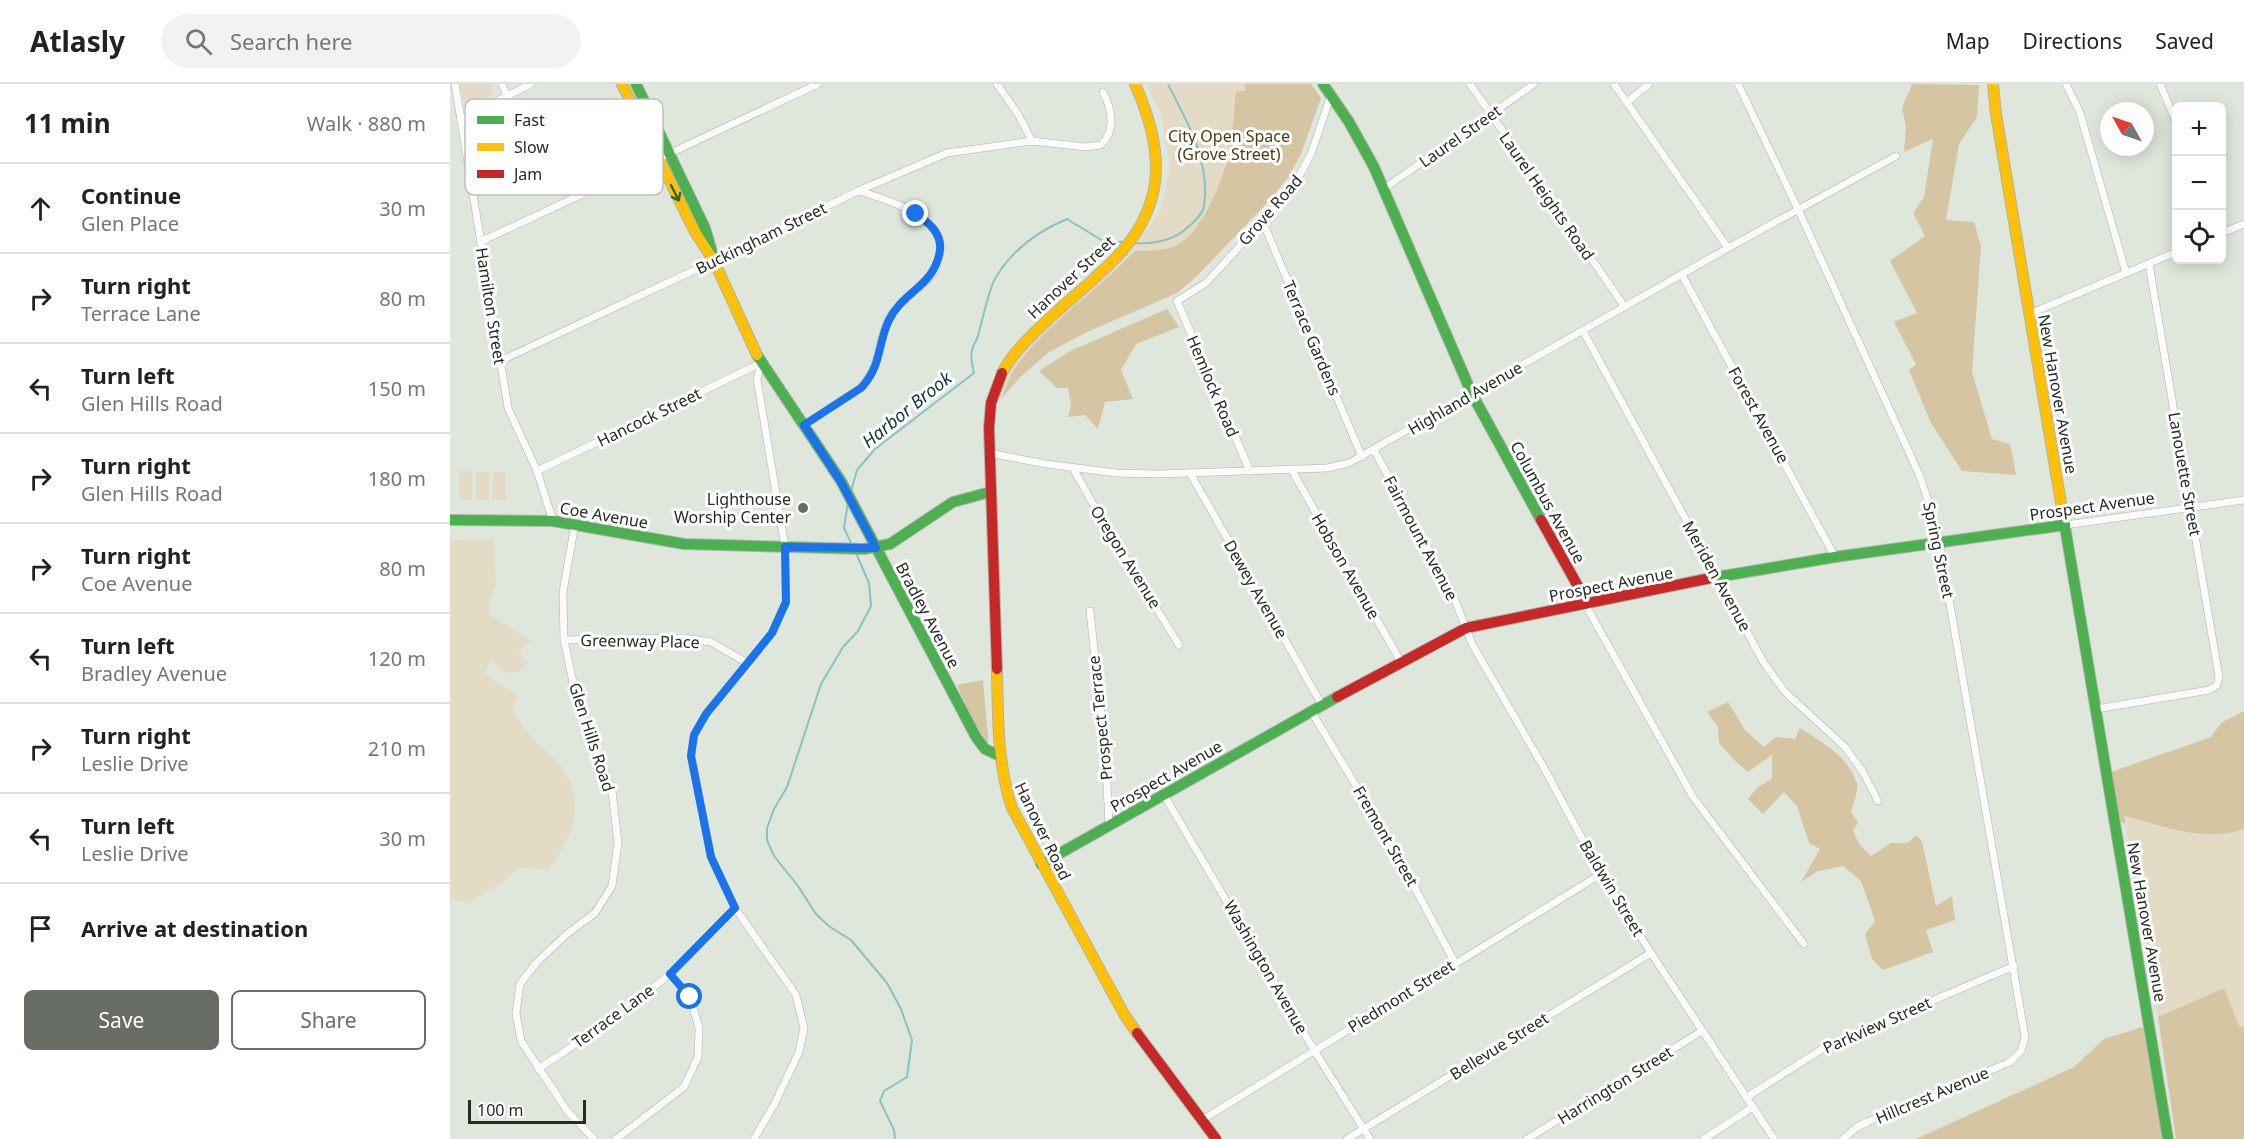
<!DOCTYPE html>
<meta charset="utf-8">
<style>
:root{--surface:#fff;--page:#f2f2f2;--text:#222;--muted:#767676;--line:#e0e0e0;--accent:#676d64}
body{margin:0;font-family:"Noto Sans",sans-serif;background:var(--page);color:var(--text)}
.controls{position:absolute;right:18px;top:18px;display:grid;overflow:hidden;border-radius:9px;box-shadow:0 3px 15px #0003}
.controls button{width:54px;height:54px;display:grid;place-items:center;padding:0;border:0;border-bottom:2px solid var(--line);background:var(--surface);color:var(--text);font:30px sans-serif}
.compass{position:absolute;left:1650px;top:18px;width:54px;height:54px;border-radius:50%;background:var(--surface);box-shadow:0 3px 15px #0003;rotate:310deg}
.scale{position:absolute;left:18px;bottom:15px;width:118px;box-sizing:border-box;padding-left:6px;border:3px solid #262b24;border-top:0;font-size:16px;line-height:21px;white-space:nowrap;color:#262b24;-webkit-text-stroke:4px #fff;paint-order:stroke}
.stop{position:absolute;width:18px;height:18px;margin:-14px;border:4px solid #1a73e8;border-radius:50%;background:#fff}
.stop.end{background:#1a73e8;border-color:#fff;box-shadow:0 2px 6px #0008}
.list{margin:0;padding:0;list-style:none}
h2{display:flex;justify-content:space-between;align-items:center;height:78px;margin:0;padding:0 24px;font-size:26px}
h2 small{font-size:20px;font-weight:400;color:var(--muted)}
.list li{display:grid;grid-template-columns:39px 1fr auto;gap:18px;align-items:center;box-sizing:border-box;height:90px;padding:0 24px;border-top:2px solid var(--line)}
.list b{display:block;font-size:22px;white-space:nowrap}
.list p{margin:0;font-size:20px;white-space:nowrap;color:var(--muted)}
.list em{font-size:20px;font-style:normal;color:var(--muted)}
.actions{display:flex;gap:12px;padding:18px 24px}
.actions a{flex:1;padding:14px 0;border:2px solid var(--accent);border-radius:9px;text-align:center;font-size:21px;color:var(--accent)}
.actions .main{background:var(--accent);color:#fff}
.icon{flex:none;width:33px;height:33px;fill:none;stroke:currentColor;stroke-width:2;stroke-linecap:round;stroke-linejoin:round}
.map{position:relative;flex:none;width:1794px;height:1055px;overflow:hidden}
header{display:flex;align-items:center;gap:36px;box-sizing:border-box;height:84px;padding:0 30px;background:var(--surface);border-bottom:2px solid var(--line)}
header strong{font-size:28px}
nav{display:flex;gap:33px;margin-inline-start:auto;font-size:21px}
.search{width:420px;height:54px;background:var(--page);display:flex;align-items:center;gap:15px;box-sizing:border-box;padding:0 21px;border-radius:33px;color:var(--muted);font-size:22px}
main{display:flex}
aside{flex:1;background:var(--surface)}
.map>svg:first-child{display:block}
.green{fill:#e3dbc5}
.forest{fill:#d5c5a3}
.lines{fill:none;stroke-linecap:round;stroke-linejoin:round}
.stream{stroke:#87c4c1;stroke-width:2}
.street-casing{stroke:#adb3ab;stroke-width:8}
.fast-casing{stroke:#adb3ab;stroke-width:12}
.slow-casing{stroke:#adb3ab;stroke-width:12}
.jam-casing{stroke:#adb3ab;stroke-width:12}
.street{stroke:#fafbfa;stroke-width:7}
.fast{stroke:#4caf50;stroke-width:10}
.slow{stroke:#ffc107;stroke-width:10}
.jam{stroke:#c62828;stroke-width:10}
.oneway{stroke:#356036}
.route{stroke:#1a73e8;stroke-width:8}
.poi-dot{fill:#676d64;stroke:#fff;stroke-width:2}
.labels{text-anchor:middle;stroke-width:6;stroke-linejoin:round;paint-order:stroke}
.park-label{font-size:16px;fill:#523a0f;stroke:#fff}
.street-label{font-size:16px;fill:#262b24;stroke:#fff}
.poi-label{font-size:16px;fill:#262b24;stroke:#fff;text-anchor:end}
.water-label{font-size:18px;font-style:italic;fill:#0f3839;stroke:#fff}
.key{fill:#fff;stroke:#bebfbd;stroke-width:1.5}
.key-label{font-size:16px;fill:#262b24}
</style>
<header>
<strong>Atlasly</strong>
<div class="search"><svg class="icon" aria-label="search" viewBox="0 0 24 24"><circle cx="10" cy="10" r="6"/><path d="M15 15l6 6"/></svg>Search here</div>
<nav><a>Map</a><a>Directions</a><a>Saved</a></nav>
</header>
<main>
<aside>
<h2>11 min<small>Walk · 880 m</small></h2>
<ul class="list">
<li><svg class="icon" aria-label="ahead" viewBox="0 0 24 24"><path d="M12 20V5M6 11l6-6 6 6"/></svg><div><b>Continue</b><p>Glen Place</p></div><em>30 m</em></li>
<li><svg class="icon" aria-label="right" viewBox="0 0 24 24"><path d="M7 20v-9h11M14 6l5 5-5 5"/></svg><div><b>Turn right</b><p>Terrace Lane</p></div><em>80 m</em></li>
<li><svg class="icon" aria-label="left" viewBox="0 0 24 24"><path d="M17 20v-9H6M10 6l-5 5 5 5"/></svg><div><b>Turn left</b><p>Glen Hills Road</p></div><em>150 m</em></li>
<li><svg class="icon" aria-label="right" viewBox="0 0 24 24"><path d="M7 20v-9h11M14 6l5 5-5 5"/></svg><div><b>Turn right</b><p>Glen Hills Road</p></div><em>180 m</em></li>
<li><svg class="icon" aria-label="right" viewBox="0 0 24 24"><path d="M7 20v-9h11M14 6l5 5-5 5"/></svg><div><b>Turn right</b><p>Coe Avenue</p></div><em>80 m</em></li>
<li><svg class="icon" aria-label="left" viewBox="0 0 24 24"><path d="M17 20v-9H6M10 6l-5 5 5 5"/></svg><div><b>Turn left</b><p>Bradley Avenue</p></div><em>120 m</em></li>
<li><svg class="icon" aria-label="right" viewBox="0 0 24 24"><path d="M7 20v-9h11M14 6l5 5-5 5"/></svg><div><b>Turn right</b><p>Leslie Drive</p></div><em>210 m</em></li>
<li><svg class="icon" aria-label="left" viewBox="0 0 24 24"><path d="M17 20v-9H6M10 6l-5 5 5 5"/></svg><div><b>Turn left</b><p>Leslie Drive</p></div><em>30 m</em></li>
<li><svg class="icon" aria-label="arrive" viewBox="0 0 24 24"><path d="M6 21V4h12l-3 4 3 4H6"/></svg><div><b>Arrive at destination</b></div></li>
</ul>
<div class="actions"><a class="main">Save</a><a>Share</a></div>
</aside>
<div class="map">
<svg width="1794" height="1055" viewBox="0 0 1794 1055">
<rect width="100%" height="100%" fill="#dfe7dc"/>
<g class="green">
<polygon points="10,0 43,0 42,7 39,13 19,22 14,20"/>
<polygon points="696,0 861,0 747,192 727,209 637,248 599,268 570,293 551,315 545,314 556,288 575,262 682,166 711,125 720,83 711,30"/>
<rect x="9" y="387" width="13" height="29"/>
<polygon points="26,387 39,388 39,416 26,416"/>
<polygon points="43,388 56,388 56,416 42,416"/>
<path d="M 23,455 L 44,456 L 46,502 L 40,515 L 39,530 L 81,557 L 69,567 L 78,579 L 70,587 L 54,589 L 41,575 L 35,590 L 68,611 L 63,625 C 70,637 77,649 87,659 C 95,667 107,675 113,685 C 137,722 122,754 98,786 L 68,784 L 52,799 L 18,819 L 0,816 L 0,456 Z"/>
<path d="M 1674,732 C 1712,742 1756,759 1794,745 L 1794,944 L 1789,943 L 1773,904 L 1708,933 Z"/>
</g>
<g class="forest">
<path d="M 794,0 L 861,0 L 871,14 L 851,70 L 838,94 L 814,122 L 747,192 L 727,209 L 637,248 L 599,268 L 570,293 L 551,315 C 556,304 560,291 567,281 C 600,237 647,207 685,167 C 698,167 712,167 725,162 C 751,151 772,98 778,73 C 783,52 784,29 786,8 L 796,6 Z"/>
<polygon points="1462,0 1529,1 1527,33 1509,60 1496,136 1524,138 1531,162 1522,288 1542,355 1560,360 1566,391 1512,387 1481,339 1459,286 1466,280 1444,238 1467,229 1440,177 1475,152 1463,129 1474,113 1483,55 1454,68 1456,43 1452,24"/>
<polygon points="717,225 729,243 686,260 671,286 683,315 655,318 648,345 635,331 618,333 621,320 618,304 607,304 589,287 620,267"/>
<polygon points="533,596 538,653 538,660 521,633 507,601"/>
<path d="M 1278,618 L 1295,646 L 1314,663 L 1326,653 L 1345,655 L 1350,644 C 1371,658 1400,673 1407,700 C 1408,708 1403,720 1401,728 L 1408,739 L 1403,746 L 1409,760 L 1421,772 L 1441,759 L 1457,759 L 1467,751 L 1472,758 L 1486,822 L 1502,812 L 1505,836 L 1476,846 L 1483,868 L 1433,886 L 1422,875 L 1415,850 L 1425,837 L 1411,797 L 1393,782 L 1368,787 L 1351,798 L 1370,765 L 1359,759 L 1347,722 L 1334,708 L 1313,730 L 1298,715 L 1308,703 L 1322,695 L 1322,671 L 1298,688 L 1285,677 L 1269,659 L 1268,643 L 1257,628 Z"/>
<path d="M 1794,627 L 1794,745 C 1756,759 1712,742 1675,732 L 1675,740 L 1670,737 L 1661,688 L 1761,653 L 1771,639 Z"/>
<polygon points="1774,904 1789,942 1794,944 1794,1055 1726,1055 1708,933"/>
<polygon points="1693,943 1713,1055 1466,1055 1624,983 1654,955"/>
</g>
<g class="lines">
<g class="stream">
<path d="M 683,159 C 703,160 724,157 738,143 C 744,138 750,132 753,126 C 755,122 754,116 755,112 C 757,71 736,36 718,0"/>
<path d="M 401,407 L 407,386 L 425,365 L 524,289 C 521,276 519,267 527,255 C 532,239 538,206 546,193 C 563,165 588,147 617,135 L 653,157 L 675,158"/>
<polyline points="398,418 394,444 402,461"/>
<polyline points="406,469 419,499 421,522 408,547 393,563 371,600 337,703 324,725 317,744 317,756 324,772 348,802 366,830 380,843 401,856 437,899 451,925 462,956 457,993 434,1007 430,1017 444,1046 445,1055"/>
</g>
<g class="street-casing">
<g id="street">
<polyline points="5,0 58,324 87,387 103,437"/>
<polyline points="52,0 57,12"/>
<polyline points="547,0 568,30 582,57"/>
<polyline points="1020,0 1175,223"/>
<polyline points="1164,0 1278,164"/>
<polyline points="1288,0 1348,125 1469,390 1483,431 1489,457 1575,953 1571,967 1560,978 1417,1038 1407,1043 1393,1055"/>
<polyline points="1616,0 1630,29 1676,189"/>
<polyline points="1710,0 1726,38"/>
<polyline points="1177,18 1199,0"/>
<polyline points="11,35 81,0"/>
<polyline points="935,104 1084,0"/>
<polyline points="812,136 912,373"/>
<polyline points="1772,149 1794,140"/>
<polyline points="30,158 368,0"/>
<polyline points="1232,191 1385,473"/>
<polyline points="1579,230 1726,168"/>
<polyline points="1133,247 1314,579 1335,608 1395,663 1413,688 1428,717"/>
<path d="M 50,277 L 264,177 L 408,107 L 497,69 L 582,57 L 636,63 L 651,61 C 666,47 662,25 653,8"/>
<path d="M 354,341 L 410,304 C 432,282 426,258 440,233 C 450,216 470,206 482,190 C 487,184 489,177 490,169 C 494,131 437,116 409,107"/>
<polyline points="924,366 1003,511 1022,560 1093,682 1151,790 1201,869 1324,1055"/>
<polyline points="539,369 596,380 666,389 709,390 877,384 899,379 1278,164 1446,72"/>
<polyline points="623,384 652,436 729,561"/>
<polyline points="841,385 951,578"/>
<polyline points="87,387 311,279"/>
<polyline points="800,387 727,217 756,199 843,104 861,70 881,11"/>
<polyline points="740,389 872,621"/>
<polyline points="125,440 113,508 114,556 127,617 162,707 168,759 162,802 145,829 117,850 87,878 70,900 66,929 71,957 118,1028 144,1055"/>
<polyline points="1615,441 1794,416"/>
<polyline points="1135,520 1243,713 1354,860"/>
<polyline points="640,527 656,679 659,742"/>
<polyline points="114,556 234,554 261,558 297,579"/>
<polyline points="1646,625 1759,606 1767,601 1769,593 1699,180"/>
<polyline points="861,627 943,763 1005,879"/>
<polyline points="714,711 864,966 920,1055"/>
<polyline points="88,985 165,934 220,890 285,824"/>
<polyline points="1297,1013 1380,960 1564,882"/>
<polyline points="752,1036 1151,790"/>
<polyline points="166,1055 234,1003 248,973 249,944 240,913 220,890"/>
<polyline points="304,1055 324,1021 349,968 354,944 346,911 285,824 261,773 241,672 244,651 256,630 322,549 336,518 335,463 307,295 311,279"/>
<polyline points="897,1055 1201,869"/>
<polyline points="1077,1055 1252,947"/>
<polyline points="1254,1055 1303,1023"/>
</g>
</g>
<g class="fast-casing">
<g id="fast">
<polyline points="186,0 255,144 262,168"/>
<polyline points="873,0 899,38 924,83 1022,310 1091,436"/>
<polyline points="307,271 391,397 526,653 535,665 550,672"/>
<polyline points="1613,431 1718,1055"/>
<polyline points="0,436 103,437 234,460 414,465 440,460 503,418 540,408"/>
<polyline points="1261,494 1385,473 1615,441"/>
<polyline points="591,780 887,613"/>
</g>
</g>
<g class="slow-casing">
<g id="slow">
<polyline points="172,0 245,148 264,177 307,271"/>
<polyline points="1543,0 1546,30 1613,431"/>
<path d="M 552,289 C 564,266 584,249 603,231 C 626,210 652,190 673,166 C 719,113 711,59 685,0"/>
<path d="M 547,585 C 548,632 547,679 562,724 L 674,930 L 687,949"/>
</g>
</g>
<g class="jam-casing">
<g id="jam">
<polyline points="1091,436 1129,504 1135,520"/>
<polyline points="547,585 539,344 541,319 552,289"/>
<polyline points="887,613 1016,544 1261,494"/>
<polyline points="687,949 766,1055"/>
</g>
</g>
<use href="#street" class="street"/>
<use href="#fast" class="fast"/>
<use href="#slow" class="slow"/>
<use href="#jam" class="jam"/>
</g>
<defs><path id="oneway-shaft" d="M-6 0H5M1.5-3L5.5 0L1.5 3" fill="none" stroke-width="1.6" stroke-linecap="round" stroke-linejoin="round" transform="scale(1.5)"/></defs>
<use class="oneway" href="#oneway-shaft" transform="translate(225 109) rotate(63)"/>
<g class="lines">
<path class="route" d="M 240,913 L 220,890 L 285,824 L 261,773 L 241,672 L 244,651 L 256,630 L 322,549 L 336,518 L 335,463 L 426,464 L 391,398 L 354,341 L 411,304 C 432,282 427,261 439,236 C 453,207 485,202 490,166 C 492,149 478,138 466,130"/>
</g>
<circle class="poi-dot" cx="353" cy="424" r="6"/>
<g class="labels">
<g class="park-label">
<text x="779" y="58">City Open Space<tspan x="779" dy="18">(Grove Street)</tspan></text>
</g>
<g class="street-label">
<text transform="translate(1010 52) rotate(-35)" y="6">Laurel Street</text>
<text transform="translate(1097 112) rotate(55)" y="6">Laurel Heights Road</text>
<text transform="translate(820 126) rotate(-49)" y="6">Grove Road</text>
<text transform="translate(311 154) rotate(-26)" y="6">Buckingham Street</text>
<text transform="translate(621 193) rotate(-43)" y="6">Hanover Street</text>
<text transform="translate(41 222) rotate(81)" y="6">Hamilton Street</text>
<text transform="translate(862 254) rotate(67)" y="6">Terrace Gardens</text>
<text transform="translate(763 302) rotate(67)" y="6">Hemlock Road</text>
<text transform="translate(1608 310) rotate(80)" y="6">New Hanover Avenue</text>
<text transform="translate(1015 314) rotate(-30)" y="6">Highland Avenue</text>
<text transform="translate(1309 331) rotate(61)" y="6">Forest Avenue</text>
<text transform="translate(199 333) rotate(-26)" y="6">Hancock Street</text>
<text transform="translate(1735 390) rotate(80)" y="6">Lanouette Street</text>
<text transform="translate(1098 418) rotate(61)" y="6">Columbus Avenue</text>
<text transform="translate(1642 422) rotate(-8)" y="6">Prospect Avenue</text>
<text transform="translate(154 431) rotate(10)" y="6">Coe Avenue</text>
<text transform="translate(971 454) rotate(62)" y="6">Fairmount Avenue</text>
<text transform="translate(1489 466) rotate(78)" y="6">Spring Street</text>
<text transform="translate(676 473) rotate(58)" y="6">Oregon Avenue</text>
<text transform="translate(896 482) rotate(60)" y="6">Hobson Avenue</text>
<text transform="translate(1267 492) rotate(61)" y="6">Meriden Avenue</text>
<text transform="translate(1161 500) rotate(-11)" y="6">Prospect Avenue</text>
<text transform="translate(806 505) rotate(60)" y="6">Dewey Avenue</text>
<text transform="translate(478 531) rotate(62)" y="6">Bradley Avenue</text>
<text transform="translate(190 557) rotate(1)" y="6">Greenway Place</text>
<text transform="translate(650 634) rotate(-96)" y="6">Prospect Terrace</text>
<text transform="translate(142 653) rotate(72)" y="6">Glen Hills Road</text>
<text transform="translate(716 692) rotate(-30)" y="6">Prospect Avenue</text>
<text transform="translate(593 747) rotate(64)" y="6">Hanover Road</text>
<text transform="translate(936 752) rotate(60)" y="6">Fremont Street</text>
<text transform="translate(1162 804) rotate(59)" y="6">Baldwin Street</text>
<text transform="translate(1697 838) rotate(80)" y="6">New Hanover Avenue</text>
<text transform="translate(816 883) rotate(60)" y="6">Washington Avenue</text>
<text transform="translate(951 912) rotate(-32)" y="6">Piedmont Street</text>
<text transform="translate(163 932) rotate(-36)" y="6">Terrace Lane</text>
<text transform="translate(1427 941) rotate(-24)" y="6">Parkview Street</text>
<text transform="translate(1049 962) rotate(-32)" y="6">Bellevue Street</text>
<text transform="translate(1165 1001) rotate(-32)" y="6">Harrington Street</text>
<text transform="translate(1482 1011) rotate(-23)" y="6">Hillcrest Avenue</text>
</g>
<g class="poi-label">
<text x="341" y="421">Lighthouse<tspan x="341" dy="18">Worship Center</tspan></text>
</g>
<g class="water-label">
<text transform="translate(457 326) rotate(-39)" y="6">Harbor Brook</text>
</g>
</g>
<rect x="15" y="15" width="198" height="96" rx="9" class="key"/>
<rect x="27" y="32" width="27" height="8" fill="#4caf50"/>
<rect x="27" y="59" width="27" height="8" fill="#ffc107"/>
<rect x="27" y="86" width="27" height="8" fill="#c62828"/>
<g class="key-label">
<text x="64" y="42">Fast</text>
<text x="64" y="69">Slow</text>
<text x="64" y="96">Jam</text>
</g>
</svg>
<div class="controls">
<button>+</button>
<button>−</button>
<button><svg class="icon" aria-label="locate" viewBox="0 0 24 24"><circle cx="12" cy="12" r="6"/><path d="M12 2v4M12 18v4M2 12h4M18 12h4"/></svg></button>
</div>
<svg class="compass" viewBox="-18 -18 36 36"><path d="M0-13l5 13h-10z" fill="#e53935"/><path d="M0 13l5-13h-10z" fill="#767676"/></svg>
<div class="scale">100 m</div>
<div class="stop" style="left:240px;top:913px"></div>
<div class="stop end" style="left:466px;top:130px"></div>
</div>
</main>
